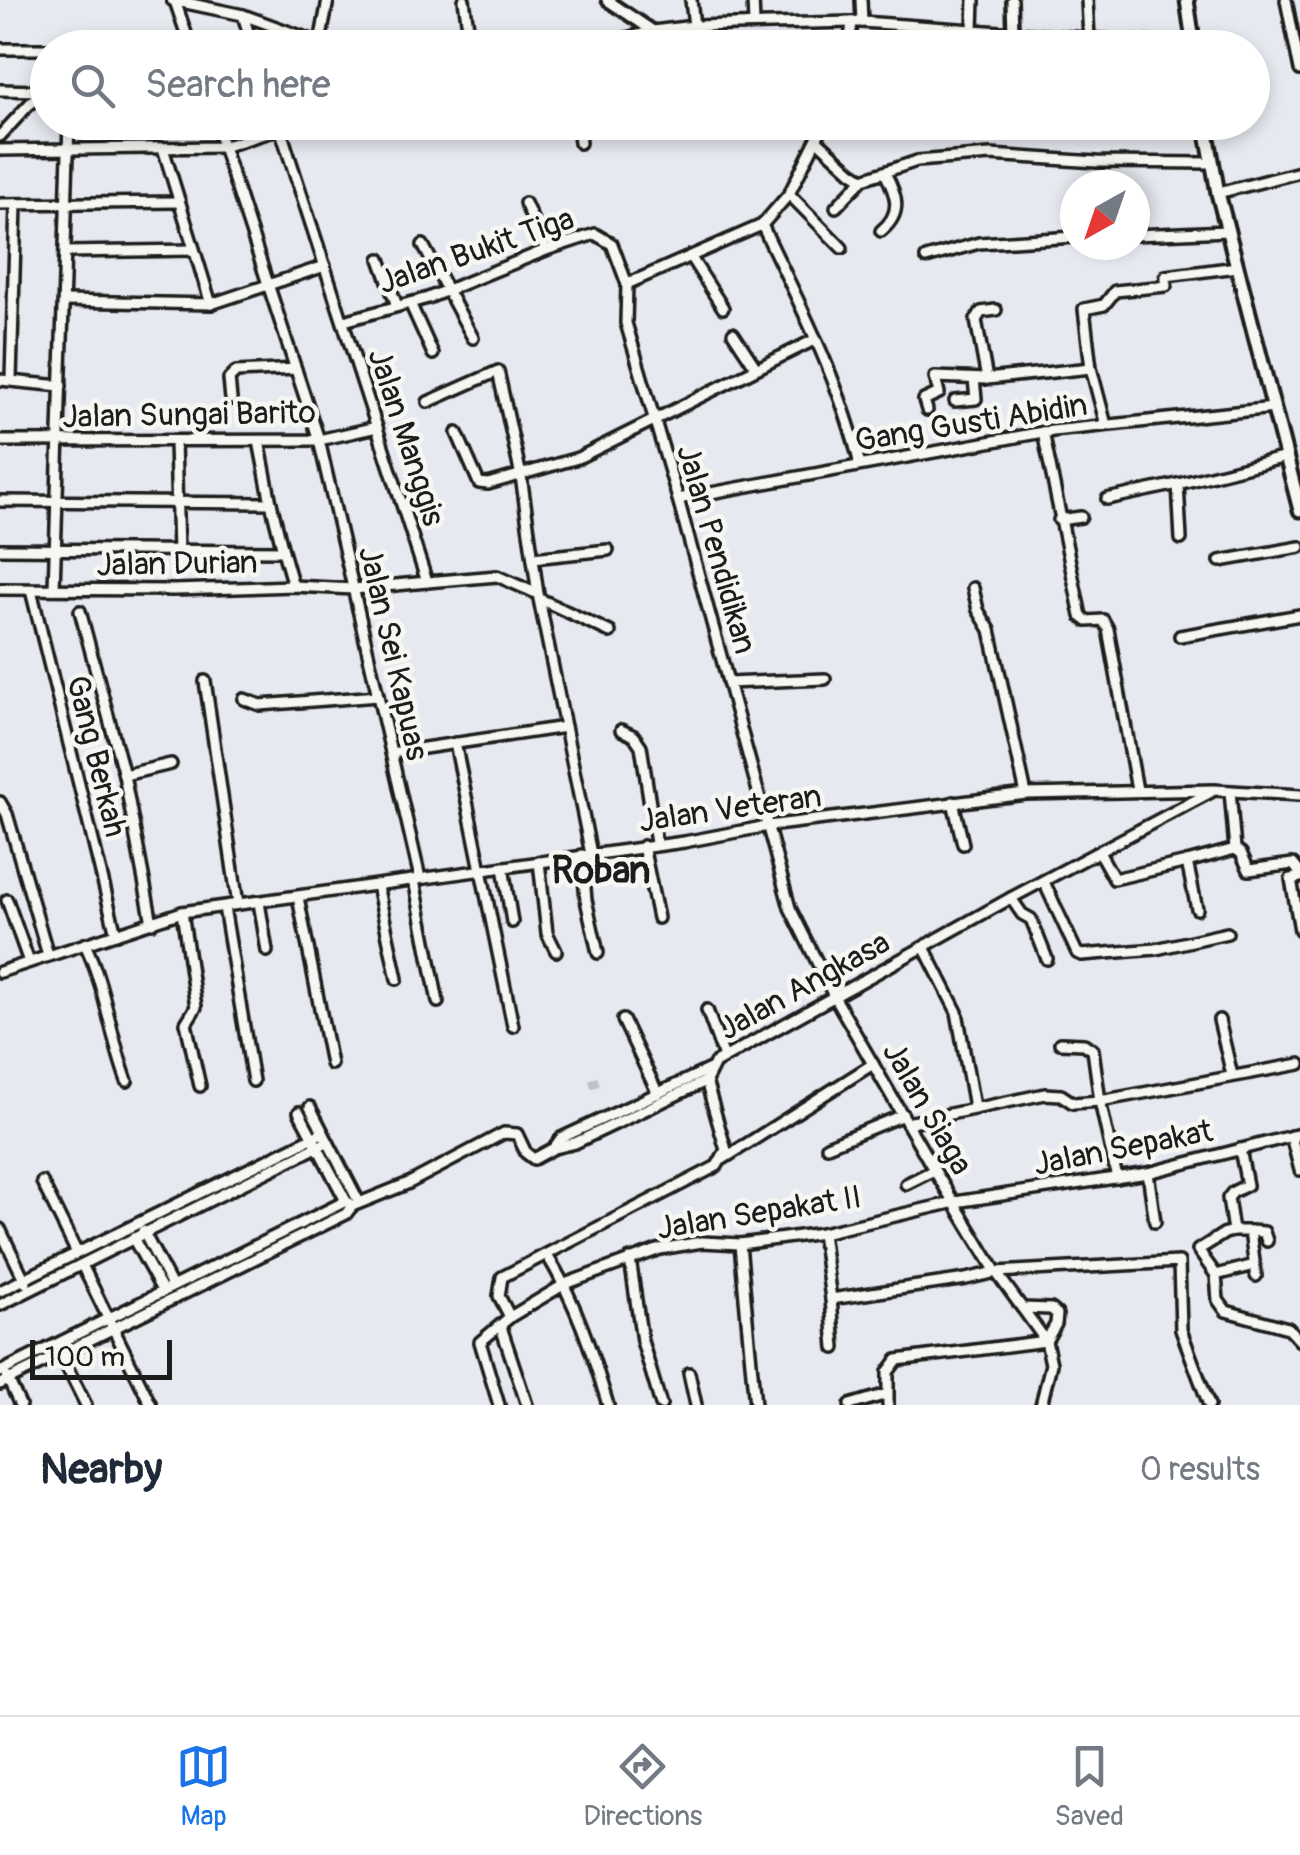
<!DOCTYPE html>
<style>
:root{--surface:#fff;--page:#f6f6f7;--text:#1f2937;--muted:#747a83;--line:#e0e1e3;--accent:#1a73e8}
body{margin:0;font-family:Pangolin,sans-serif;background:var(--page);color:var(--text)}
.compass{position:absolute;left:1060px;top:170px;width:90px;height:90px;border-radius:50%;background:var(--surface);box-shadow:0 5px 15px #0003;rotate:220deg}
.scale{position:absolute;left:30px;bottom:25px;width:142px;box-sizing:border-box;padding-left:10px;border:5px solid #1c1c1c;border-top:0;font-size:28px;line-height:35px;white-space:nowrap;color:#1c1c1c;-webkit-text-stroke:8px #f6f6f2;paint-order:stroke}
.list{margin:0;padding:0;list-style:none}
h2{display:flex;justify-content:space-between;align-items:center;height:130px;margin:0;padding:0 40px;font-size:42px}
h2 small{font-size:32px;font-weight:400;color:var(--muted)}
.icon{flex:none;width:55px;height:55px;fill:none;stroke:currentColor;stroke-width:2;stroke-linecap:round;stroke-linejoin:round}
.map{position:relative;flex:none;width:1300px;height:1405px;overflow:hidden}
.search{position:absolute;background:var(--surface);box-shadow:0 5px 15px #0003;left:30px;right:30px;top:30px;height:110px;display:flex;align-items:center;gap:25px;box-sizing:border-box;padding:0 35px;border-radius:55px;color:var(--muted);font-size:38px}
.sheet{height:310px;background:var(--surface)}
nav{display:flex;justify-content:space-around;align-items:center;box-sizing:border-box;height:140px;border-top:2px solid var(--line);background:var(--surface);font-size:28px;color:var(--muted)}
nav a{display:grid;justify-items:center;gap:5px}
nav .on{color:var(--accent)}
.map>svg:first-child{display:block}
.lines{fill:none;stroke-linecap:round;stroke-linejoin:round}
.minor-tunnel{stroke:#bec1c6;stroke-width:9;stroke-dasharray:9 4.5;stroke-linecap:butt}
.minor-casing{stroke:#1c1c1c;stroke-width:16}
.major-casing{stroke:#1c1c1c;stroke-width:19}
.minor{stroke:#f6f6f2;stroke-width:9}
.major{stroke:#f6f6f2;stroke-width:11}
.labels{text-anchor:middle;stroke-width:9;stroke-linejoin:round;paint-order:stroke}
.street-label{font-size:32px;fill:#1c1c1c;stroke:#f6f6f2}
.quarter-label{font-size:38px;font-weight:bold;fill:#1c1c1c;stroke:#f6f6f2}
</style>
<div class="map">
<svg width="1300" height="1405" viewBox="0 0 1300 1405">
<rect width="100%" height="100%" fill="#e6eaf0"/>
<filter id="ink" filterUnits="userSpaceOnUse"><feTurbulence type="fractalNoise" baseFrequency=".01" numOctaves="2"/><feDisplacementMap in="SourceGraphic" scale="20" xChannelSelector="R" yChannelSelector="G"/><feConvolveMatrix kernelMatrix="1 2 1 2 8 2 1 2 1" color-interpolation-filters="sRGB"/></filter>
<g filter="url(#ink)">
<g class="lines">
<polyline class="minor-tunnel" points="590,1084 600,1081"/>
<g class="minor-casing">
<g id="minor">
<polyline points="172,0 243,15 253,48"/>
<polyline points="464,0 471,48"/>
<polyline points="607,0 653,31"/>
<polyline points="691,0 694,26"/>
<polyline points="753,0 754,24"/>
<polyline points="861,0 862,22"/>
<polyline points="1012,0 1013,32"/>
<polyline points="1087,0 1089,38"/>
<polyline points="1286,0 1300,70"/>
<polyline points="175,1 191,48"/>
<polyline points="243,15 320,43 325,48"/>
<polyline points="973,29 974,0"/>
<polyline points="320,43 328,0"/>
<polyline points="589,48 653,31 694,26 852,22"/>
<polyline points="849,48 852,22 862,22 1182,45"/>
<polyline points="0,49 48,49"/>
<polyline points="0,90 40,91"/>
<polyline points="215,122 319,440 420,878"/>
<polyline points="578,122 580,143"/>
<polyline points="0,136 48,84"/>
<polyline points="817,140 852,172 863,179 917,161 990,155 1097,162 1211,163"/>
<polyline points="163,148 211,304"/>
<polyline points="0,150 222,147 280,129"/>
<polyline points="1218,193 1300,172"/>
<polyline points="789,194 842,248"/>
<polyline points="525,203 546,250"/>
<polyline points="0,204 178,202"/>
<polyline points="836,207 863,179"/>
<path d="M 762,225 C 799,303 840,381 860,465"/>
<path d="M 881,231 C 903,213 897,195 885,173"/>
<polyline points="1135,235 1227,231"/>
<polyline points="423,245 473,338"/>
<polyline points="66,252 194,250"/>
<polyline points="690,256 723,308"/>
<polyline points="926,258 979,243 1075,237"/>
<polyline points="380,259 397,306"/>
<polyline points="627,284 626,323 678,499 790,908 835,998 930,1163 996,1272 1046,1341 1051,1364 1041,1405"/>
<polyline points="627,284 762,225 789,194 825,122"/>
<polyline points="65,301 211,304 325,266"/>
<polyline points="410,303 433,354"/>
<polyline points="996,310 981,312 976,320 987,379 1091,368"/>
<polyline points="344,321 428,298 546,250 595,234 612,244 627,284"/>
<polyline points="733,333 756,368"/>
<polyline points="11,379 16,204"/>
<polyline points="0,380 61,386"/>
<polyline points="231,399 229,379 236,372 296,369"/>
<polyline points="955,401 976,399 974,379"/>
<polyline points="428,402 498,371 521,476 538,594"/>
<polyline points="927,410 924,400 939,393 935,377 987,379"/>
<polyline points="1106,425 1091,368 1084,309 1104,305 1115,291 1166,286 1166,276 1237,267"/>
<polyline points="1043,432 1081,616 1087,621 1103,620 1108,629 1137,790"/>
<polyline points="457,433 479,483 488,484 578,458 816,339"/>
<polyline points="0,441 319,440 377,427"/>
<polyline points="175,441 178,553"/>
<polyline points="259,441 271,503"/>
<polyline points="678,499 1043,432 1274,408"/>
<polyline points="1107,499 1178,484"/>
<polyline points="0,501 271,503 283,551"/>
<polyline points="1059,520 1081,517"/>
<polyline points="1181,539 1178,484 1286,457"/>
<polyline points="0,549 283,551 293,586"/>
<polyline points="533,558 608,550"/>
<polyline points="1220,561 1300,547"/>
<polyline points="427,582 497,576 538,594 591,854"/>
<polyline points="973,588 978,610 990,630 1026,794"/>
<polyline points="0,589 175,590 293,586 354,589 427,582 278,122"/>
<polyline points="54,589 69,122"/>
<polyline points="31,590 116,934"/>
<polyline points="540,599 610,632"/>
<polyline points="80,611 124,775 152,923"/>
<polyline points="1180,636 1300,615"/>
<polyline points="205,681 238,904"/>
<polyline points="728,683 825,679"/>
<polyline points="244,699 260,705 378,696"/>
<polyline points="621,730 634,736 641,746 656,843"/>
<polyline points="455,743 513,1026"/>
<polyline points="391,753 565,727"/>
<polyline points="124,775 171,764"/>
<polyline points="0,802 7,814 48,955"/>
<polyline points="953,802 963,844"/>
<polyline points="643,846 658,918"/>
<polyline points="1235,849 1241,853 1249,870 1293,864 1300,873"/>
<polyline points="1099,852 1114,879 1187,862"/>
<polyline points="582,855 586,900 598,953"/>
<polyline points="539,862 547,933 556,951"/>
<polyline points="503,867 512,922"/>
<polyline points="414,880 438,1002"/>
<polyline points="1044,882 1077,953 1082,955 1156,949 1227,933"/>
<polyline points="377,885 397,979"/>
<polyline points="298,897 331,1064"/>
<polyline points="1011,898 1022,914 1031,919 1047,959"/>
<polyline points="7,900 29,962"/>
<polyline points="259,902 267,951"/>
<polyline points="224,907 253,1081"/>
<polyline points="1197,909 1187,862 1235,849 1230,791"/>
<polyline points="182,912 196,1007 186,1023 200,1086"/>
<polyline points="1300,930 1291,879 1300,877"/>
<path d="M 85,944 C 106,988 110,1036 127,1081"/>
<polyline points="924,947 957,1012 974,1107"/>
<polyline points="0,972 182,912 684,842 768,826 1026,794 1214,790 1300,795"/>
<polyline points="707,1010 724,1057"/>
<polyline points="623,1020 658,1094"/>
<polyline points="1219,1020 1232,1075"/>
<polyline points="1060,1043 1084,1044 1093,1050 1100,1101 1117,1178"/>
<polyline points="310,1107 359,1202"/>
<polyline points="299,1112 346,1201"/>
<polyline points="907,1123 1045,1094 1061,1095 1073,1103 1100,1101 1300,1064"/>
<polyline points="1291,1136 1300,1170"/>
<polyline points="827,1146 903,1115"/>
<polyline points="554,1148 575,1143 706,1081"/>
<polyline points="1240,1149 1247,1185 1233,1192 1228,1198 1233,1231 1250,1231 1256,1276"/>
<polyline points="723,1159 873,1064"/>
<polyline points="1148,1173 1155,1222"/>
<polyline points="42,1182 77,1253"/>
<polyline points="906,1184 934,1170"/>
<polyline points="0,1229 26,1283"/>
<polyline points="143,1231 172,1286"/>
<polyline points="1250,1231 1264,1232 1267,1241"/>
<polyline points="822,1233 831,1299 966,1279 996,1272 1179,1262 1181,1330 1209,1405"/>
<polyline points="133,1238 163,1292"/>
<polyline points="740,1244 755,1405"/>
<path d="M 547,1255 C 576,1302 592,1352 608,1405"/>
<polyline points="630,1259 642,1341 661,1405"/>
<polyline points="82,1265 151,1405"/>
<polyline points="1254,1265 1216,1275 1218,1300 1226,1311 1288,1328 1300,1341"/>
<polyline points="1216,1275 1198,1250 1225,1233 1233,1231"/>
<polyline points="0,1291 322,1133"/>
<polyline points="831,1299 835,1348"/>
<polyline points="0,1305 327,1142"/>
<polyline points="510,1317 499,1296 502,1277 717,1166 726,1150 706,1081 715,1063 1011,898 1211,792"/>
<polyline points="501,1327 527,1405"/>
<polyline points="60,1353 86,1405"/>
<polyline points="0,1372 346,1201 352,1206 409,1183 504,1133 517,1134 526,1153 534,1159 554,1148 561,1138 710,1069"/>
<polyline points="689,1373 696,1405"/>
<polyline points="7,1377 20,1405"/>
<polyline points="0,1384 346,1214 352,1206"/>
<polyline points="499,1405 480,1342 510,1317 565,1284 660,1249 702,1242 740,1244 822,1233 955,1202 1148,1173 1300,1134"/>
<polyline points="850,1405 887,1394"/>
<polyline points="888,1405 888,1372 897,1360 1046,1341 1056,1324 1057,1314 1051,1309 1022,1308"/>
</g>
</g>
<g class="major-casing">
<g id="major">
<polyline points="1187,0 1194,48"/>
<polyline points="1205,122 1218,193 1300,510"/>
</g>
</g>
<use href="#minor" class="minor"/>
<use href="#major" class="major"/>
</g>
</g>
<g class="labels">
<g class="street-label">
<text transform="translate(476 250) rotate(-19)" y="11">Jalan Bukit Tiga</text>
<text transform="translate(189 414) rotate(-1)" y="11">Jalan Sungai Barito</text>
<text transform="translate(971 422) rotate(-9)" y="11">Gang Gusti Abidin</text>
<text transform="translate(407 437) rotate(72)" y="11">Jalan Manggis</text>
<text transform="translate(717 549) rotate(74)" y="11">Jalan Pendidikan</text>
<text transform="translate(177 563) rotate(-1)" y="11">Jalan Durian</text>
<text transform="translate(394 653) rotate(77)" y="11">Jalan Sei Kapuas</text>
<text transform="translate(97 756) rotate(76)" y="11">Gang Berkah</text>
<text transform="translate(730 808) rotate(-8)" y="11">Jalan Veteran</text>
<text transform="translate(804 985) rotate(-29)" y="11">Jalan Angkasa</text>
<text transform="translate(928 1108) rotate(60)" y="11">Jalan Siaga</text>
<text transform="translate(1123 1147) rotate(-11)" y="11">Jalan Sepakat</text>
<text transform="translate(759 1212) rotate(-9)" y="11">Jalan Sepakat II</text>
</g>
<g class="quarter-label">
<text x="601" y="883">Roban</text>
</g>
</g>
</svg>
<svg class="compass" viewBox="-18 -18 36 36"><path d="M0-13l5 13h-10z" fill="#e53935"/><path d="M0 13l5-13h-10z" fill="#747a83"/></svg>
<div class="scale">100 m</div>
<div class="search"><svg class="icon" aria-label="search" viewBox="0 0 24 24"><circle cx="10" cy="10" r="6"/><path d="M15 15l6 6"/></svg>Search here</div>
</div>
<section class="sheet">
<h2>Nearby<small>0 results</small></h2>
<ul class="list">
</ul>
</section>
<nav>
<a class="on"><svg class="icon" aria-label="map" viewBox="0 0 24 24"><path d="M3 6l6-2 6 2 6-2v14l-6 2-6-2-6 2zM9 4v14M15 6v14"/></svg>Map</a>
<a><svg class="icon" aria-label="directions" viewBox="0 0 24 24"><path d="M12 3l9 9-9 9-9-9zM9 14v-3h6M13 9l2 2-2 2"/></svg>Directions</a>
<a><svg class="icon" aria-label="saved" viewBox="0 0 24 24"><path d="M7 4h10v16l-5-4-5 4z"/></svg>Saved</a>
</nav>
